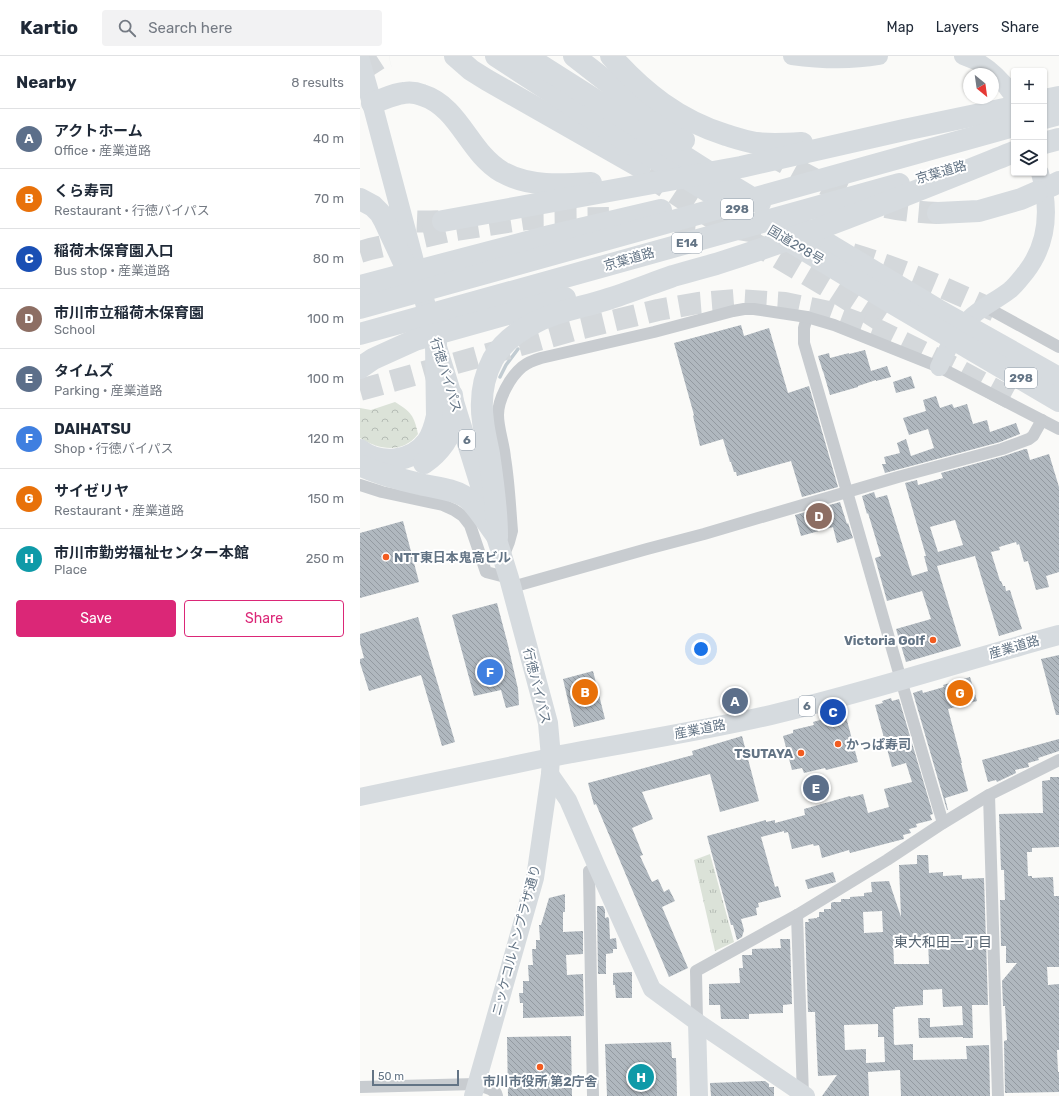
<!DOCTYPE html>
<html lang="en">
<head>
<meta charset="utf-8">
<style>
	:root { --surface:#fff; --page:#f2f2f3; --text:#1f2937; --muted:#747a83; --line:#e0e1e3; --accent:#db2777 }
	body { margin:0; font-family:Rubik,"Noto Sans JP",sans-serif; background:var(--page); color:var(--text) }
	.controls { position:absolute; right:12px; top:12px; display:grid; overflow:hidden; border-radius:4px; box-shadow:0 1px 3px #0004 }
	.controls button { width:36px; height:36px; display:grid; place-items:center; padding:0; border:0; border-bottom:1px solid var(--line); background:var(--surface); color:var(--text); font:20px sans-serif }
	.compass { position:absolute; left:603px; top:12px; width:36px; height:36px; border-radius:50%; background:var(--surface); box-shadow:0 1px 3px #0004; rotate:151deg }
	.scale { position:absolute; left:12px; bottom:10px; width:87px; box-sizing:border-box; padding-left:4px; border:2px solid #637485; border-top:0; font-size:11px; line-height:14px; white-space:nowrap; color:#637485; -webkit-text-stroke:3px #fff; paint-order:stroke }
	.you { position:absolute; left:341px; top:593px; width:14px; height:14px; margin:-10px; border:3px solid #fff; border-radius:50%; background:#1a73e8; box-shadow:0 0 0 6px #1a73e833 }
	.badge { display:grid; place-items:center; width:26px; height:26px; border-radius:50%; background:var(--accent); color:#fff; font-size:13px; font-weight:700 }
	.pin { position:absolute; translate:-50% -50%; border:2px solid #fff; box-shadow:0 1px 4px #0006 }
	.list { margin:0; padding:0; list-style:none }
	h2 { display:flex; justify-content:space-between; align-items:center; height:52px; margin:0; padding:0 16px; font-size:17px }
	h2 small { font-size:13px; font-weight:400; color:var(--muted) }
	.list li { display:grid; grid-template-columns:26px 1fr auto; gap:12px; align-items:center; box-sizing:border-box; height:60px; padding:0 16px; border-top:1px solid var(--line) }
	.list b { display:block; font-size:15px; white-space:nowrap }
	.list p { margin:0; font-size:13px; white-space:nowrap; color:var(--muted) }
	.list em { font-size:13px; font-style:normal; color:var(--muted) }
	.actions { display:flex; gap:8px; padding:12px 16px }
	.actions a { flex:1; padding:9px 0; border:1px solid var(--accent); border-radius:4px; text-align:center; font-size:14px; color:var(--accent) }
	.actions .main { background:var(--accent); color:#fff }
	.icon { flex:none; width:22px; height:22px; fill:none; stroke:currentColor; stroke-width:2; stroke-linecap:round; stroke-linejoin:round }
	.map { position:relative; flex:none; width:699px; height:1040px; overflow:hidden }
	header { display:flex; align-items:center; gap:24px; box-sizing:border-box; height:56px; padding:0 20px; background:var(--surface); border-bottom:1px solid var(--line) }
	header strong { font-size:19px }
	nav { display:flex; gap:22px; margin-inline-start:auto; font-size:14px }
	.search { width:280px; height:36px; background:var(--page); display:flex; align-items:center; gap:10px; box-sizing:border-box; padding:0 14px; border-radius:4px; color:var(--muted); font-size:15px }
	main { display:flex }
	aside { flex:1; background:var(--surface) }
	.map>svg:first-child { display:block }
	.forest { fill:url(#forest-crowns) }
	.park { fill:url(#park-tufts) }
	.lines { fill:none; stroke-linecap:round; stroke-linejoin:round }
	.stream { stroke:#c2ccd2; stroke-width:3.5 }
	.building { fill:url(#building-back-hatch); fill-rule:evenodd }
	.highway-tunnel { stroke:#d4d8db; stroke-width:22; stroke-dasharray:22 11; stroke-linecap:butt }
	.street { stroke:#c8ccd0; stroke-width:12 }
	.secondary { stroke:#d6dbdf; stroke-width:18 }
	.primary { stroke:#d6dbdf; stroke-width:20 }
	.highway { stroke:#d6dbdf; stroke-width:22 }
	.poi-dot { fill:#f25c20; stroke:#fff; stroke-width:1.5 }
	.labels { text-anchor:middle; dominant-baseline:central; stroke-width:4; stroke-linejoin:round; paint-order:stroke }
	.shield { fill:#fff; stroke:#929eaa; stroke-width:1 }
	.shield-label { font-size:12px; font-weight:bold; fill:#637485 }
	.street-label { font-size:13px; fill:#637485; stroke:#fff }
	.poi-label { font-size:13px; font-weight:bold; fill:#637485; stroke:#fff; text-anchor:start }
	.neighbourhood-label { font-size:14px; fill:#556370; stroke:#fff }
</style>
</head>
<body>
<header>
<strong>Kartio</strong>
<div class="search"><svg class="icon" aria-label="search" viewBox="0 0 24 24"><circle cx="10" cy="10" r="6"/><path d="M15 15l6 6"/></svg>Search here</div>
<nav><a>Map</a><a>Layers</a><a>Share</a></nav>
</header>
<main>
<aside>
<h2>Nearby<small>8 results</small></h2>
<ul class="list">
<li><span class="badge" style="background:#5c6f8a">A</span><div><b>アクトホーム</b><p>Office · 産業道路</p></div><em>40 m</em></li>
<li><span class="badge" style="background:#e8710a">B</span><div><b>くら寿司</b><p>Restaurant · 行徳バイパス</p></div><em>70 m</em></li>
<li><span class="badge" style="background:#1a4fb4">C</span><div><b>稲荷木保育園入口</b><p>Bus stop · 産業道路</p></div><em>80 m</em></li>
<li><span class="badge" style="background:#8d6e63">D</span><div><b>市川市立稲荷木保育園</b><p>School</p></div><em>100 m</em></li>
<li><span class="badge" style="background:#5c6f8a">E</span><div><b>タイムズ</b><p>Parking · 産業道路</p></div><em>100 m</em></li>
<li><span class="badge" style="background:#3f7fe0">F</span><div><b>DAIHATSU</b><p>Shop · 行徳バイパス</p></div><em>120 m</em></li>
<li><span class="badge" style="background:#e8710a">G</span><div><b>サイゼリヤ</b><p>Restaurant · 産業道路</p></div><em>150 m</em></li>
<li><span class="badge" style="background:#0f9aa8">H</span><div><b>市川市勤労福祉センター本館</b><p>Place</p></div><em>250 m</em></li>
</ul>
<div class="actions"><a class="main">Save</a><a>Share</a></div>
</aside>
<div class="map">
<svg width="699" height="1040" viewBox="0 0 699 1040">
	<defs>
		<pattern id="forest-crowns" width="20" height="18" patternUnits="userSpaceOnUse"><rect width="20" height="18" fill="#dbe2d8"/><path d="M2 6a3 3 0 1 1 6 0M12 15a3 3 0 1 1 6 0" fill="none" stroke="#b5bcb5"/></pattern>
		<pattern id="park-tufts" width="24" height="20" patternUnits="userSpaceOnUse"><rect width="24" height="20" fill="#dbe2d8"/><path d="M3 7l-1-3M5 7V3M7 7l1-3M15 17l-1-3M17 17v-4M19 17l1-3" fill="none" stroke="#b5bcb5"/></pattern>
		<pattern id="building-back-hatch" width="6" height="6" patternUnits="userSpaceOnUse"><rect width="6" height="6" fill="#b0b8bf"/><path d="M-1 5l2 2M0 0l6 6M5-1l2 2" fill="none" stroke="#939aa1"/></pattern>
	</defs>
	<rect width="100%" height="100%" fill="#fafaf8"/>
	<path class="forest" d="M35 346C51 356 54 359 58 378 43 398 19 394 0 382V352L11 354Z"/>
	<polygon class="park" points="350,798 374,886 355,895 334,804"/>
	<g class="lines">
		<polyline class="stream" points="140,321 146,309 158,293"/>
	</g>
	<g class="building">
		<polygon points="381,269 384,280 409,272 428,337 449,330 478,431 442,441 431,405 377,420 376,416 374,416 371,406 370,406 363,383 340,390 333,360 334,359 314,287"/>
		<polygon points="505,294 511,315 527,310 531,321 516,325 516,324 498,330 498,331 470,339 463,315 463,316 458,300 469,297 470,302 489,297 489,298"/>
		<polygon points="551,320 555,332 536,337 533,326"/>
		<polygon points="576,340 580,352 592,348 594,352 607,348 613,368 627,364 630,376 656,367 660,378 640,386 525,417 522,408 526,408 524,401 540,397 537,387 546,383 551,400 574,392 568,373 549,379 543,362 566,355 563,344"/>
		<path d="M665 393H667L670 404 689 398 699 431V516L686 520 689 531 676 534 668 505 664 506 659 488 657 489 656 486 639 491 640 494 631 496 640 525H641L643 530H645L646 535 650 534 662 573 639 580 615 500 577 510 601 590 546 606 536 573 571 563 562 535 527 545 515 502 521 500 508 457 507 458 502 440 514 436 516 442 527 439 552 520 568 515 564 500H566L545 427 557 424 558 429 583 422 581 417 644 400ZM595 464 603 489 578 496 570 471Z"/>
		<polygon points="480,446 487,468 488,467 493,482 477,487 473,471 441,480 435,459"/>
		<polygon points="43,465 59,526 0,542 0,477"/>
		<polygon points="137,547 148,589 158,633 159,649 146,652 141,634 114,640 92,559"/>
		<polygon points="58,561 95,686 82,690 61,619 9,635 0,607 0,603 4,602 0,587 0,578"/>
		<polygon points="699,599 699,659 696,659 681,603"/>
		<polygon points="233,615 245,663 214,671 203,623"/>
		<polygon points="610,621 617,645 588,653 602,707 601,707 608,735 585,742 588,754 587,754 553,637 562,634 563,637 584,631 583,629"/>
		<polygon points="531,642 532,645 539,643 573,758 570,759 572,764 556,768 557,771 549,773 551,777 543,779 544,783 490,797 489,794 462,802 459,789 454,790 453,788 432,793 428,776 424,777 424,775 401,781 415,831 418,830 421,841 398,847 399,851 396,852 397,859 381,863 384,874 382,881 377,884 373,869 371,869 347,780 406,764 406,766 415,764 415,767 445,759 444,753 490,740 491,741 503,738 508,757 529,751 524,733 552,726 546,707 532,711 515,649 523,647 522,645"/>
		<polygon points="485,657 498,706 466,714 465,712 444,717 442,712 432,714 423,680 433,677 433,674 454,669 453,666"/>
		<polygon points="382,680 399,745 360,756 350,718 282,736 293,763 272,772 283,799 280,800 292,826 298,823 304,836 309,833 315,845 302,851 328,912 309,921 236,748 234,749 228,727 333,699 332,695"/>
		<polygon points="699,683 699,695 678,702 679,704 668,707 669,711 655,714 656,717 637,726 636,724 628,726 622,704"/>
		<polygon points="690,721 699,721 699,791 672,792 672,796 667,796 668,820 672,820 672,822 693,821 694,840 699,840 699,911 687,911 688,929 699,928 699,994 697,994 698,1016 699,1016 699,1036 645,1037 644,985 647,984 645,950 643,950 642,925 657,907 646,907 646,890 641,890 640,844 645,844 644,814 641,814 639,758 683,757 682,725 690,724"/>
		<path d="M557 799H568L569 817 583 816V820L602 819V823L624 822 628 949H612L613 982H603V981L559 982 558 962H570V971L603 969 602 950 583 951 582 933 563 934V949L535 951V953H533L534 988 535 989 553 988V1004L607 1003 606 990 629 989 630 1040H541L540 1014 508 1016 509 1040H462L477 1019 458 1020 455 956H448L445 866H449L448 863 457 862V861H459V856H464V853H471V847L473 846H481V843H490V841L504 840V837L512 836 511 826 529 825 541 861 539 809 557 808ZM522 855 523 876 504 877 503 856ZM533 885H568L569 908H534ZM518 968V981H524L525 1006 506 1007V993L485 994 484 969Z"/>
		<polygon points="473,816 476,826 448,833 445,824"/>
		<polygon points="205,838 205,856 203,856 203,876 223,875 223,898 206,899 207,919 223,918 224,960 163,962 163,947 160,947 159,937 163,937 163,925 169,925 168,909 173,909 172,893 176,893 176,884 180,884 179,869 181,869 189,842"/>
		<polygon points="237,850 243,850 245,854 245,862 248,861 249,863 250,883 256,882 257,893 253,893 253,897 246,898 246,918 238,918"/>
		<polygon points="420,883 430,883 432,948 423,949 423,957 389,958 389,963 361,963 360,949 349,949 349,928 380,927 379,912 383,912 382,899 392,899 392,893 421,892"/>
		<polygon points="272,916 272,942 256,942 255,929 253,929 253,917"/>
		<polygon points="211,980 212,1040 148,1040 147,981"/>
		<polygon points="311,986 312,1002 316,1002 317,1040 247,1040 245,988"/>
		<polygon points="405,1025 409,1028 409,1031 414,1031 414,1040 351,1040 350,1027"/>
	</g>
	<g class="lines">
		<g class="highway-tunnel">
			<polyline points="0,15 20,2 29,0"/>
			<path d="M406 97C440 115 474 136 511 147 533 154 556 156 578 157"/>
			<polyline points="287,119 357,165"/>
			<path d="M25 158C43 167 63 166 83 165"/>
			<polyline points="314,165 367,171 436,183"/>
			<polyline points="390,185 473,234 524,267"/>
			<polyline points="0,196 10,193 89,175 167,163 249,162"/>
			<path d="M492 198C545 214 594 236 644 259"/>
			<polyline points="0,334 214,274 298,254 338,247 376,244 425,247 469,256 520,275 593,311 650,342"/>
		</g>
		<g class="street">
			<polyline points="624,250 699,291"/>
			<path d="M447 261 444 272V287C491 447 535 607 583 767"/>
			<polyline points="0,429 22,436 83,449 94,454 103,460 110,469 126,516 149,522"/>
			<path d="M143 501 149 486 152 475C150 451 149 426 145 402 144 388 138 373 138 359 138 343 150 321 162 311 167 307 174 304 181 302L294 276 373 255 384 253H394L447 261 474 269 579 311 699 373"/>
			<polyline points="152,531 287,493 344,478 538,421 642,393 669,383 673,380 682,364"/>
			<polyline points="629,739 638,1040"/>
			<polyline points="437,859 443,1040"/>
			<polyline points="337,966 336,915 437,859 527,804 583,767 629,739 699,704"/>
			<polyline points="0,1031 116,1028 130,1033 136,1037 137,1040"/>
			<polyline points="233,1040 229,815 237,811"/>
		</g>
		<g class="secondary">
			<path d="M432 0C461 4 490 5 519 0"/>
			<path d="M603 0C608 2 613 4 618 6 632 14 645 28 654 41"/>
			<path d="M579 311C587 294 595 277 608 264 621 251 636 245 650 234 656 229 661 222 666 216 689 186 690 152 680 117"/>
			<polyline points="190,718 208,744 237,811 292,933 337,966 446,1040"/>
			<polyline points="0,741 191,701 190,718 175,822 113,1040"/>
			<polyline points="337,966 339,1040"/>
		</g>
		<path class="primary" d="M0 5 12 47 76 288 149 522 188 667 191 701C264 687 338 676 411 659 508 636 603 605 699 579"/>
		<g class="highway">
			<polyline points="95,0 111,14 127,24 280,111"/>
			<polyline points="136,0 262,82 378,154"/>
			<polyline points="166,0 344,113 400,147"/>
			<polyline points="214,0 286,56 324,84"/>
			<path d="M251 0C283 36 318 64 366 79 376 82 385 85 396 87 411 89 426 88 442 87"/>
			<polyline points="684,44 699,41"/>
			<path d="M12 47C22 44 33 38 44 37 50 36 57 37 62 39 100 51 108 96 142 116 169 131 201 129 231 127"/>
			<polyline points="684,62 699,58"/>
			<polyline points="684,87 699,83"/>
			<polyline points="691,130 699,126"/>
			<polyline points="0,143 13,150 20,157 25,166 45,209 56,230"/>
			<polyline points="578,157 619,155 661,143 677,136"/>
			<polyline points="83,165 381,111 544,74 654,51"/>
			<polyline points="438,170 578,254 699,322"/>
			<polyline points="418,178 534,248 699,345"/>
			<polyline points="0,230 190,180 301,154"/>
			<polyline points="0,252 654,70"/>
			<polyline points="0,278 539,128"/>
			<polyline points="0,312 13,303 55,284 205,242"/>
			<path d="M0 394C20 409 51 407 67 386 73 378 75 369 77 360L76 288"/>
			<path d="M64 407C79 397 93 379 94 361 94 353 93 346 92 339"/>
			<path d="M2 410C21 419 43 424 64 429 78 432 93 433 106 441 117 449 128 469 137 480"/>
			<path d="M137 480C137 453 133 425 129 398 127 387 124 376 123 365 120 344 123 322 133 303 143 285 159 274 178 265 199 255 223 251 245 244 268 237 290 228 313 220 327 216 341 212 356 208 457 176 556 135 654 96"/>
		</g>
	</g>
	<g class="poi-dot">
		<circle cx="26" cy="501" r="4"/>
		<circle cx="573" cy="584" r="4"/>
		<circle cx="478" cy="688" r="4"/>
		<circle cx="441" cy="697" r="4"/>
		<circle cx="180" cy="1011" r="4"/>
	</g>
	<g class="labels">
		<g class="shield">
			<rect x="361" y="143" width="32" height="20" rx="3"/>
			<rect x="312" y="177" width="30" height="20" rx="3"/>
			<rect x="645" y="312" width="32" height="20" rx="3"/>
			<rect x="99" y="374" width="16" height="20" rx="3"/>
			<rect x="439" y="640" width="16" height="20" rx="3"/>
		</g>
		<g class="shield-label">
			<text x="377" y="153">298</text>
			<text x="327" y="187">E14</text>
			<text x="661" y="322">298</text>
			<text x="107" y="384">6</text>
			<text x="447" y="650">6</text>
		</g>
		<g class="street-label">
			<text transform="translate(581 116) rotate(-16)">京葉道路</text>
			<text transform="translate(436 189) rotate(31)">国道298号</text>
			<text transform="translate(269 203) rotate(-16)">京葉道路</text>
			<text transform="translate(86 319) rotate(73)">行徳バイパス</text>
			<text transform="translate(654 591) rotate(-16)">産業道路</text>
			<text transform="translate(177 630) rotate(76)">行徳バイパス</text>
			<text transform="translate(340 673) rotate(-11)">産業道路</text>
			<text transform="translate(156 884) rotate(-75)">ニッケコルトンプラザ通り</text>
		</g>
		<g class="poi-label">
			<text x="34" y="501">NTT東日本鬼高ビル</text>
			<text x="565" y="584" text-anchor="end">Victoria Golf</text>
			<text x="486" y="688">かっぱ寿司</text>
			<text x="433" y="697" text-anchor="end">TSUTAYA</text>
			<text x="180" y="1025" text-anchor="middle">市川市役所 第2庁舎</text>
		</g>
		<g class="neighbourhood-label">
			<text x="583" y="886">東大和田一丁目</text>
		</g>
	</g>
</svg>
<div class="controls">
<button>+</button>
<button>−</button>
<button><svg class="icon" aria-label="layers" viewBox="0 0 24 24"><path d="M12 4l9 5-9 5-9-5zM3 14l9 5 9-5"/></svg></button>
</div>
<svg class="compass" viewBox="-18 -18 36 36"><path d="M0-13l5 13h-10z" fill="#e53935"/><path d="M0 13l5-13h-10z" fill="#747a83"/></svg>
<div class="scale">50 m</div>
<div class="you"></div>
<div class="pin badge" style="left:375px;top:645px;background:#5c6f8a">A</div>
<div class="pin badge" style="left:225px;top:636px;background:#e8710a">B</div>
<div class="pin badge" style="left:473px;top:656px;background:#1a4fb4">C</div>
<div class="pin badge" style="left:459px;top:460px;background:#8d6e63">D</div>
<div class="pin badge" style="left:456px;top:732px;background:#5c6f8a">E</div>
<div class="pin badge" style="left:130px;top:616px;background:#3f7fe0">F</div>
<div class="pin badge" style="left:600px;top:637px;background:#e8710a">G</div>
<div class="pin badge" style="left:281px;top:1021px;background:#0f9aa8">H</div>
</div>
</main>
</body>
</html>
